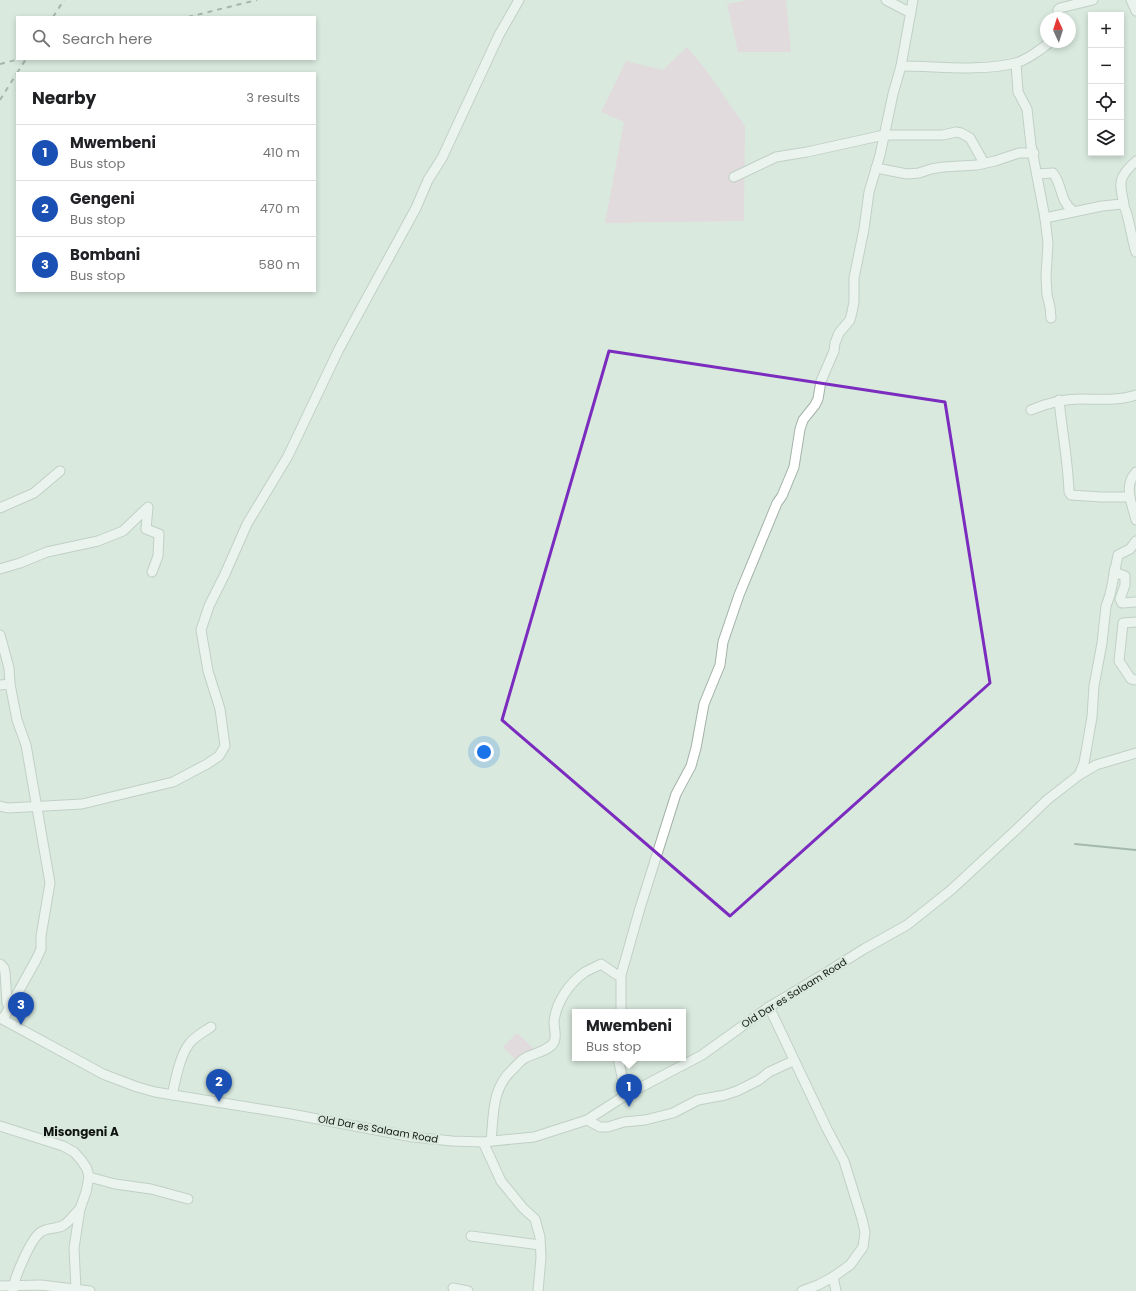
<!DOCTYPE html>
<html lang="en">
<head>
<meta charset="utf-8">
<style>
	:root { --surface:#fff; --page:#f2f2f2; --text:#202124; --muted:#757577; --line:#e0e0e0; --accent:#2563eb }
	body { margin:0; font-family:Poppins,sans-serif; background:var(--page); color:var(--text) }
	.controls { position:absolute; right:12px; top:12px; display:grid; overflow:hidden; border-radius:0px; box-shadow:0 2px 6px #0003 }
	.controls button { width:36px; height:36px; display:grid; place-items:center; padding:0; border:0; border-bottom:1px solid var(--line); background:var(--surface); color:var(--text); font:20px sans-serif }
	.compass { position:absolute; left:1040px; top:12px; width:36px; height:36px; border-radius:50%; background:var(--surface); box-shadow:0 2px 6px #0003; rotate:356deg }
	.you { position:absolute; left:484px; top:752px; width:14px; height:14px; margin:-10px; border:3px solid #fff; border-radius:50%; background:#1a73e8; box-shadow:0 0 0 6px #1a73e833 }
	.badge { display:grid; place-items:center; width:26px; height:26px; border-radius:50%; background:var(--accent); color:#fff; font-size:13px; font-weight:700 }
	.pin { position:absolute; translate:-50% -33px; filter:drop-shadow(0 1px 2px #0008) }
	.pin::after { content:''; position:absolute; top:21px; width:14px; height:12px; background:inherit; clip-path:polygon(0 0,100% 0,50% 100%) }
	.popup { position:absolute; left:572px; top:1009px; width:114px; height:52px; box-sizing:border-box; display:grid; place-content:center; border-radius:0px; background:var(--surface); filter:drop-shadow(0 1px 3px #0005); font-size:13px; white-space:nowrap; color:var(--muted) }
	.popup b { font-size:15px; color:var(--text) }
	.popup::after { content:''; position:absolute; left:50%; top:100%; margin-left:-8px; border:8px solid transparent; border-top-color:var(--surface) }
	.list { margin:0; padding:0; list-style:none }
	h2 { display:flex; justify-content:space-between; align-items:center; height:52px; margin:0; padding:0 16px; font-size:17px }
	h2 small { font-size:13px; font-weight:400; color:var(--muted) }
	.list li { display:grid; grid-template-columns:26px 1fr auto; gap:12px; align-items:center; box-sizing:border-box; height:56px; padding:0 16px; border-top:1px solid var(--line) }
	.list b { display:block; font-size:15px; white-space:nowrap }
	.list p { margin:0; font-size:13px; white-space:nowrap; color:var(--muted) }
	.list em { font-size:13px; font-style:normal; color:var(--muted) }
	.icon { flex:none; width:22px; height:22px; fill:none; stroke:currentColor; stroke-width:2; stroke-linecap:round; stroke-linejoin:round }
	.map { position:relative; flex:none; width:1136px; height:1291px; overflow:hidden }
	.search { position:absolute; background:var(--surface); box-shadow:0 2px 6px #0003; left:16px; top:16px; width:300px; height:44px; display:flex; align-items:center; gap:10px; box-sizing:border-box; padding:0 14px; border-radius:0px; color:var(--muted); font-size:15px }
	.panel { position:absolute; background:var(--surface); box-shadow:0 2px 6px #0003; left:16px; top:72px; width:300px; height:220px; border-radius:0px }
	.map>svg:first-child { display:block }
	.green { fill:#eecade }
	.lines { fill:none; stroke-linecap:round; stroke-linejoin:round }
	.stream { stroke:#657f6e; stroke-width:2 }
	.minor-casing { stroke:#a3b2a9; stroke-width:11 }
	.minor { stroke:#fff; stroke-width:9 }
	.rail { stroke:#6d7770; stroke-width:2; stroke-dasharray:5 5; stroke-linecap:butt }
	.marked { fill:none; stroke:#7b2cbf; stroke-width:3; stroke-linejoin:round }
	.labels { text-anchor:middle; dominant-baseline:central; stroke-width:4; stroke-linejoin:round; paint-order:stroke }
	.street-label { font-size:10px; fill:#101512; stroke:#d9e9de }
	.quarter-label { font-size:12px; font-weight:bold; fill:#101512; stroke:#d9e9de }
</style>
</head>
<body>
<div class="map">
<svg width="1136" height="1291" viewBox="0 0 1136 1291">
	<rect width="100%" height="100%" fill="#d9e9de"/>
	<g class="green">
		<polygon points="748,0 786,0 791,52 738,52 727,4"/>
		<polygon points="687,47 706,70 745,126 744,221 605,223 624,122 601,112 626,61 663,70"/>
		<polygon points="517,1033 535,1050 516,1060 503,1047"/>
	</g>
	<g class="lines">
		<polyline class="stream" points="1075,844 1136,850"/>
		<g class="minor-casing">
			<g id="minor">
				<polyline points="886,0 911,13"/>
				<polyline points="1131,0 1136,11"/>
				<polyline points="1058,18 1058,10 1060,8 1093,0"/>
				<polyline points="1016,63 1018,92 1027,109 1031,145 1045,218 1048,243 1046,276 1047,295 1050,307 1051,318"/>
				<path d="M901 66C939 66 978 72 1016 63 1026 60 1042 49 1050 42"/>
				<polyline points="876,168 907,174 919,173 931,169 943,167 977,165 995,161 1019,153 1034,153"/>
				<path d="M1037 174 1053 173C1063 186 1059 200 1073 211"/>
				<polyline points="734,177 776,157 807,152 884,135 943,135 956,132 961,133 970,138 984,163"/>
				<path d="M1124 204C1119 182 1118 177 1136 161"/>
				<path d="M1045 218 1102 206 1122 204C1128 208 1132 242 1136 252"/>
				<path d="M1059 400C1062 431 1068 461 1069 492L1071 495 1101 497H1130"/>
				<path d="M1031 410C1047 403 1062 399 1080 399 1098 399 1119 401 1136 395"/>
				<path d="M1136 472C1123 486 1132 504 1136 520"/>
				<polyline points="0,508 34,493 60,471"/>
				<polyline points="1115,568 1114,572 1125,576 1125,585 1120,599 1122,603 1136,602"/>
				<polyline points="0,569 20,563 47,552 98,541 123,531 148,507 146,529 159,534 158,556 152,572"/>
				<polyline points="1136,622 1123,623 1119,661 1131,679 1136,680"/>
				<polyline points="0,635 9,668 10,684 17,720 26,745 50,883 41,936 41,949 36,960 3,1019"/>
				<polyline points="0,685 10,684"/>
				<polyline points="1079,775 1084,763 1092,717 1094,686 1102,643 1106,606 1110,595 1118,555 1130,549 1136,541"/>
				<polyline points="0,806 8,808 82,804 173,782 207,764 219,756 225,746 220,709 208,671 201,630 209,606 225,574 247,524 288,456 339,349 416,208 428,180 442,158 499,35 519,0"/>
				<polyline points="0,964 4,968 5,972 7,1003 10,1008"/>
				<polyline points="769,1007 827,1129 844,1161 862,1219 865,1232 863,1247 850,1265 833,1277 818,1285 802,1291"/>
				<polyline points="621,1012 621,975 640,908 676,794 691,766 696,748 704,704 720,665 723,642 739,595 777,503 782,496 794,467 800,429 803,420 815,405 818,399 821,381 834,351 835,343 839,333 850,320 852,312 854,302 854,278 864,229 869,192 880,155 893,94 901,66 913,0"/>
				<polyline points="0,1018 103,1074 137,1087 155,1092 291,1114 413,1137 452,1141 483,1142 534,1137 587,1120 626,1095 702,1055 769,1007 824,974 864,949 907,925 951,890 1019,827 1047,800 1079,775 1096,765 1136,753"/>
				<polyline points="618,1058 626,1095"/>
				<path d="M172 1095C176 1079 179 1058 189 1044 194 1037 203 1032 211 1027"/>
				<polyline points="587,1120 600,1127 608,1127 624,1122 645,1120 673,1113 698,1100 725,1095 737,1091 759,1080 769,1072 793,1061"/>
				<polyline points="0,1126 63,1146 74,1152 82,1161 87,1169 89,1177 86,1192 80,1209 74,1248 76,1289"/>
				<path d="M491 1141C494 1114 491 1088 514 1068 517 1065 521 1060 525 1058 534 1053 549 1051 554 1042 557 1036 554 1029 554 1023 555 1004 569 983 585 972 590 969 596 967 601 964L617 975H621"/>
				<polyline points="483,1142 501,1181 523,1208 535,1219 540,1237 541,1258 538,1291"/>
				<polyline points="89,1177 115,1184 151,1189 188,1199"/>
				<polyline points="471,1236 540,1245"/>
				<polyline points="833,1277 836,1291"/>
				<polyline points="0,1286 41,1285 90,1291"/>
				<polyline points="453,1288 468,1291"/>
				<path d="M13 1291C13 1280 31 1238 41 1232 46 1228 55 1229 62 1226 69 1223 74 1214 80 1209"/>
			</g>
		</g>
		<use href="#minor" class="minor"/>
		<g class="rail">
			<polyline points="53,17 64,0"/>
			<polyline points="188,17 257,0"/>
			<polyline points="0,64 20,59"/>
			<polyline points="17,73 26,59"/>
			<polyline points="0,100 17,73"/>
		</g>
	</g>
	<path d="M0 0H1136V1291H0ZM609 351 945 402 990 683 730 916 502 720Z" fill="#d9e9de" fill-opacity=".55" fill-rule="evenodd"/>
	<path class="marked" d="M609 351 945 402 990 683 730 916 502 720Z"/>
	<g class="labels">
		<g class="street-label">
			<text transform="translate(794 993) rotate(-32)">Old Dar es Salaam Road</text>
			<text transform="translate(378 1129) rotate(10)">Old Dar es Salaam Road</text>
		</g>
		<g class="quarter-label">
			<text x="81" y="1131">Misongeni A</text>
		</g>
	</g>
</svg>
<div class="controls">
<button>+</button>
<button>−</button>
<button><svg class="icon" aria-label="locate" viewBox="0 0 24 24"><circle cx="12" cy="12" r="6"/><path d="M12 2v4M12 18v4M2 12h4M18 12h4"/></svg></button>
<button><svg class="icon" aria-label="layers" viewBox="0 0 24 24"><path d="M12 4l9 5-9 5-9-5zM3 14l9 5 9-5"/></svg></button>
</div>
<svg class="compass" viewBox="-18 -18 36 36"><path d="M0-13l5 13h-10z" fill="#e53935"/><path d="M0 13l5-13h-10z" fill="#757577"/></svg>
<div class="you"></div>
<div class="pin badge" style="left:629px;top:1107px;background:#1a4fb4">1</div>
<div class="popup"><b>Mwembeni</b>Bus stop</div>
<div class="pin badge" style="left:219px;top:1102px;background:#1a4fb4">2</div>
<div class="pin badge" style="left:21px;top:1025px;background:#1a4fb4">3</div>
<div class="search"><svg class="icon" aria-label="search" viewBox="0 0 24 24"><circle cx="10" cy="10" r="6"/><path d="M15 15l6 6"/></svg>Search here</div>
<section class="panel">
<h2>Nearby<small>3 results</small></h2>
<ul class="list">
<li><span class="badge" style="background:#1a4fb4">1</span><div><b>Mwembeni</b><p>Bus stop</p></div><em>410 m</em></li>
<li><span class="badge" style="background:#1a4fb4">2</span><div><b>Gengeni</b><p>Bus stop</p></div><em>470 m</em></li>
<li><span class="badge" style="background:#1a4fb4">3</span><div><b>Bombani</b><p>Bus stop</p></div><em>580 m</em></li>
</ul>
</section>
</div>
</body>
</html>
